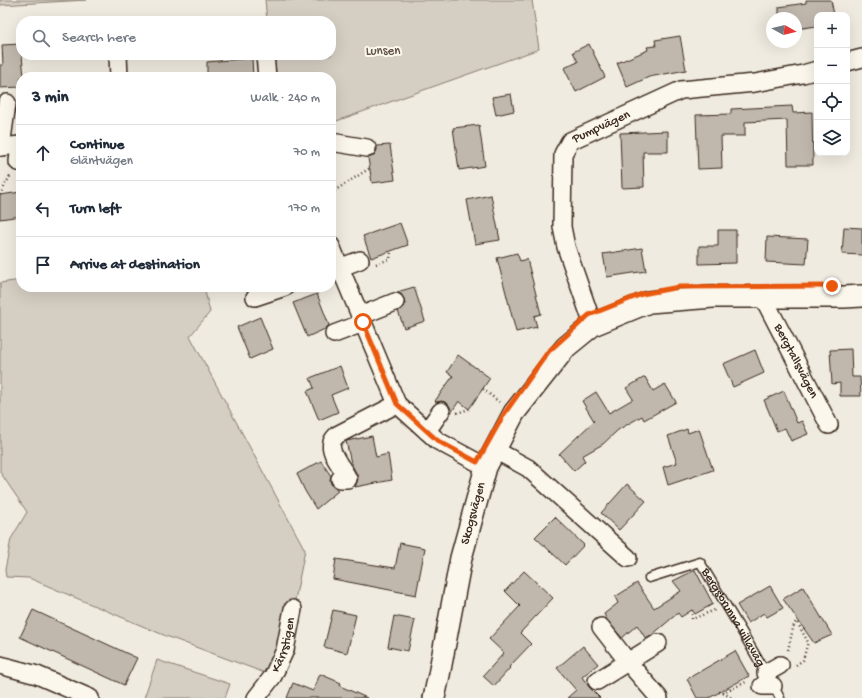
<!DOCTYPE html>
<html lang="en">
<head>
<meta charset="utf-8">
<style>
	:root { --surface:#fff; --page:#f6f6f7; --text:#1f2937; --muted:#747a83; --line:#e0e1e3 }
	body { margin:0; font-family:"Gochi Hand",sans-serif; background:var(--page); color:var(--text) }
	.controls { position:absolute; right:12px; top:12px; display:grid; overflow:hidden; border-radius:8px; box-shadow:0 4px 16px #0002 }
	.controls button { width:36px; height:36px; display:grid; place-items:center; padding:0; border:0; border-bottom:1px solid var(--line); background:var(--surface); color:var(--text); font:20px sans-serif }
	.compass { position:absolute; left:766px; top:12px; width:36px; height:36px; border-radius:50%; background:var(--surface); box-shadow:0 4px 16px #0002; rotate:98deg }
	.stop { position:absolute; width:12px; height:12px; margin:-9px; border:3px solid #ea580c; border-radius:50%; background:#fff }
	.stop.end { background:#ea580c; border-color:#fff; box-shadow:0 1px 4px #0008 }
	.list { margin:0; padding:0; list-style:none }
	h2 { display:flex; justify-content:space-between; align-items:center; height:52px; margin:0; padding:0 16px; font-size:17px }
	h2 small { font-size:13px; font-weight:400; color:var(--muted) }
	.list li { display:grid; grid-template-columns:26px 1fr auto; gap:12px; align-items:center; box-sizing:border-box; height:56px; padding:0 16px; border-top:1px solid var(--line) }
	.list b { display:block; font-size:15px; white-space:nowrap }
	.list p { margin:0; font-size:13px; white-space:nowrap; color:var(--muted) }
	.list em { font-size:13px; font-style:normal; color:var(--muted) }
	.icon { flex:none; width:22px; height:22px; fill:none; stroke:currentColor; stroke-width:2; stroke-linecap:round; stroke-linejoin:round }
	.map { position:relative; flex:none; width:862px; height:698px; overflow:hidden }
	.search { position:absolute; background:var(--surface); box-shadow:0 4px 16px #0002; left:16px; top:16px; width:320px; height:44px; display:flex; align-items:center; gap:10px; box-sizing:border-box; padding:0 14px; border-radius:16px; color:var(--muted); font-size:15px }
	.panel { position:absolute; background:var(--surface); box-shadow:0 4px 16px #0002; left:16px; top:72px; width:320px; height:220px; border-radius:16px }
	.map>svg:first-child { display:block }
	.green { fill:#d5cec3; stroke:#887c70 }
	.building { fill:#c0b8ad; stroke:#3b2a1e }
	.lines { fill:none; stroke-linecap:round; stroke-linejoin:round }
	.service-casing { stroke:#3b2a1e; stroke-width:11 }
	.minor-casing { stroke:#3b2a1e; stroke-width:20 }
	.tertiary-casing { stroke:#3b2a1e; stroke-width:24 }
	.path { stroke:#3b2a1e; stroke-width:2.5; stroke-dasharray:1 3; stroke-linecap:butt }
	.service { stroke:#fbf7ec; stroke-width:8 }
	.minor { stroke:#fbf7ec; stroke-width:17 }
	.tertiary { stroke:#fbf7ec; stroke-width:21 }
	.route { stroke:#ea580c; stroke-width:5 }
	.labels { text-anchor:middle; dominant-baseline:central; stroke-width:4; stroke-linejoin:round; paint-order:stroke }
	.park-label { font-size:13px; fill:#625347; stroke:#fbf7ec }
	.street-label { font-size:13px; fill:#3b2a1e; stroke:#fbf7ec }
</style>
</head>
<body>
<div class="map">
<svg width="862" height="698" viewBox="0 0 862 698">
	<rect width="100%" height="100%" fill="#f0ebe0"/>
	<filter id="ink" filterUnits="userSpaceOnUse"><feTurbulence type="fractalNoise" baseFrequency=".025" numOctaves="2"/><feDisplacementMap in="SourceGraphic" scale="8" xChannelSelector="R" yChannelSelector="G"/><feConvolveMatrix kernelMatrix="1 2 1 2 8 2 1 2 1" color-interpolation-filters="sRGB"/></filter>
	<g filter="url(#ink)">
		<g class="green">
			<polygon points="0,0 86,0 0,5"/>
			<polygon points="265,0 532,0 539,49 331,123 331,77 274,77 272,55 331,55 331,21 267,21"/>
			<polygon points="21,280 21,287 204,287 210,312 190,336 305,550 285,650 273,676 166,636 29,578 6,577 5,570 11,539 27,512 0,472 0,283"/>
			<polygon points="157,660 230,684 225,698 144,698"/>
		</g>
		<g class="building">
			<polygon points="806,0 831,0 834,15 817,15 817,26 796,29 796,18 787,18 787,15 779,15 779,7 806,3"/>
			<polygon points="680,36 686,70 649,77 627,87 617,63 648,50 647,47 656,46 655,40"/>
			<polygon points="21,44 21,55 22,55 24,77 21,77 21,87 0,88 0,65 3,65 2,45"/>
			<polygon points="589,44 605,77 576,92 564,68 578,62 573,52"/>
			<polygon points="252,58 253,77 207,77 207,62"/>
			<polygon points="511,94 514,111 496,115 492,97"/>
			<polygon points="792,106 793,113 812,112 813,165 788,165 787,120 745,122 745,136 721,136 722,168 698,169 696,115 731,114 731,109"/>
			<polygon points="479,125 485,166 459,170 453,128"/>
			<polygon points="668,131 668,152 643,152 644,187 622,188 620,133"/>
			<polygon points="390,145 395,180 372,183 368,158 371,157 375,154 377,150 377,146"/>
			<polygon points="21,192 21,216 0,219 0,195"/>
			<polygon points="491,195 500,240 475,244 467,200"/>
			<polygon points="400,223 408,245 371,258 363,236"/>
			<polygon points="844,227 862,228 862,255 842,254"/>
			<polygon points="718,230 736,230 736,263 699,264 699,246 718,246"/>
			<polygon points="767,237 808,239 806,264 766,262"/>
			<polygon points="642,248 646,271 607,277 603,254"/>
			<polygon points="517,253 520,261 527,259 541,314 534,316 537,327 516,332 497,258"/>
			<polygon points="414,287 425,321 404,328 398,311 403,308 405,304 404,299 401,294 397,292"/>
			<polygon points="317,294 329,325 325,329 307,337 293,303"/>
			<polygon points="260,317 273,349 250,359 237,327"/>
			<polygon points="851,349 852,377 860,377 861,396 840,396 840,383 832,384 830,350"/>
			<polygon points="755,350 764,373 733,387 723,364"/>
			<polygon points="458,355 490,378 469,409 459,401 451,413 450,407 447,403 442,401 436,402 435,401 453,376 447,372"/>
			<polygon points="340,366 348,388 331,395 338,412 319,420 307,391 314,388 310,378"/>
			<polygon points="645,377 653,391 665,384 676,402 644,420 642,416 618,430 603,444 582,456 585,461 574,471 559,454 594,421 582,401 596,392 609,413 633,399 626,388"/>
			<polygon points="784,391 797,423 802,421 808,434 791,441 785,428 777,431 764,400"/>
			<polygon points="687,429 688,433 699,429 713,470 668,485 663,467 677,463 668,436"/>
			<polygon points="372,436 376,457 388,454 392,480 355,487 358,479 357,475 351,463 346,441"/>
			<polygon points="321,461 331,476 330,479 331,484 336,488 338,491 316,509 305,491 297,474"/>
			<polygon points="627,484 646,501 619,530 601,513"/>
			<polygon points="555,517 584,545 565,565 535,537"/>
			<polygon points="400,543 425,548 416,595 333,579 336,559 395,568"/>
			<polygon points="695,570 713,604 695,614 692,610 681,617 678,613 652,635 646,639 637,625 622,638 607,620 604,614 618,603 615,597 637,583 654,608 681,591 673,581"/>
			<polygon points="524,571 553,598 520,633 531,644 509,667 510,668 494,686 483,676 504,653 489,639 520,606 505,591"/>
			<polygon points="770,586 783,608 767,617 764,613 748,623 737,605"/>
			<polygon points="803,587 832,635 814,643 783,599"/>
			<polygon points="33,610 137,658 124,685 20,637"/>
			<polygon points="333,610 356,615 347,653 324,647"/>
			<polygon points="394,616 415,620 408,651 388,647"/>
			<polygon points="583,646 598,664 582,677 589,687 600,698 567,698 576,690 557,668"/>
			<polygon points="735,651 749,676 709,698 697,698 687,679"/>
			<polygon points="320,674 341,683 340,686 367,698 287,698 293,683 313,691"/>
		</g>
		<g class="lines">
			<g class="service-casing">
				<g id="service">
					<path id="s1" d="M649 578 700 562 741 630 767 675"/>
					<polyline points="773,685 780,698"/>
				</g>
			</g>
			<g class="minor-casing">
				<g id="minor">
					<polyline points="118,55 119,77"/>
					<polyline points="265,55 267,77"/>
					<polyline points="847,62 862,58"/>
					<polyline points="331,142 367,148"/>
					<polyline points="0,147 21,145"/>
					<polyline points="1,147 7,103"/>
					<polyline points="18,162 20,145"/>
					<polyline points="331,246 397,404 438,441 486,467"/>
					<polyline points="331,271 360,260"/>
					<polyline points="255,297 285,287"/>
					<path id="s2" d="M763 297 829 425"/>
					<polyline points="360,316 395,302"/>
					<path id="s3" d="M593 325 566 247 562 227 563 154 570 141 681 90 755 83 803 74 817 70"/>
					<polyline points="334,334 363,323"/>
					<polyline points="427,431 441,411"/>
					<polyline points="495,450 528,468 628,558"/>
					<path d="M340 479H348C344 469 328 453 332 442 333 439 335 437 337 435L397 404"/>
					<polyline points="601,627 628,662 659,698"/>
					<polyline points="0,665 37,675 90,698"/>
					<polyline points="766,673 780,665"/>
					<polyline points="597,681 658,643"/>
					<polyline points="762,686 773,686"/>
					<path id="s4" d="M256 698 273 676 285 650 293 609"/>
				</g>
			</g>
			<g class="tertiary-casing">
				<g id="tertiary">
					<path id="s5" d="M434 698 439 675 461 558 486 467 514 413 566 347 593 325 649 302 713 297H844L862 296"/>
				</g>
			</g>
			<g class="path">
				<polyline points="331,193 370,168"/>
				<polyline points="0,195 10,176"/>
				<polyline points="376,264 390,259 391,251"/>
				<polyline points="483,389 499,402"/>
				<polyline points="457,413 469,409"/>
				<polyline points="692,610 692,619 715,610"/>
				<polyline points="788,650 794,624 798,620"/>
				<polyline points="796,665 803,660 808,642 797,622"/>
				<polyline points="719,692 723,693 746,682"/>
				<polyline points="723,693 732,698"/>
			</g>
			<use href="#service" class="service"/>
			<use href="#minor" class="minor"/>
			<use href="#tertiary" class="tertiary"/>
		</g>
	</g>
	<g class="lines" filter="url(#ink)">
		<polyline class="route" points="363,322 397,404 438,441 477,462 504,414 548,352 589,315 642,294 679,287 832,286"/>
	</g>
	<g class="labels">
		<g class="park-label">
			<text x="383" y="51">Lunsen</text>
		</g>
		<g class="street-label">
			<text stroke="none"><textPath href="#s3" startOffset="225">Pumpvägen</textPath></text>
			<text stroke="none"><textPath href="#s2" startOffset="72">Bergtallsvägen</textPath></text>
			<text stroke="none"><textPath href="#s5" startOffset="189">Skogsvägen</textPath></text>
			<text stroke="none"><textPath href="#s1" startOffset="118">Bergsbrunna villaväg</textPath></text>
			<text stroke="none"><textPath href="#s4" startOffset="61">Kärrstigen</textPath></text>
		</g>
	</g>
</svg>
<div class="controls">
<button>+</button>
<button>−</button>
<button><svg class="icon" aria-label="locate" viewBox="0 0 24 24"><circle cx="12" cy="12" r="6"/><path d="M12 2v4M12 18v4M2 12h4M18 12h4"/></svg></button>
<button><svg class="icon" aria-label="layers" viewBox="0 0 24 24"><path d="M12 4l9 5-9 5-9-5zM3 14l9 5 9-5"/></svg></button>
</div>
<svg class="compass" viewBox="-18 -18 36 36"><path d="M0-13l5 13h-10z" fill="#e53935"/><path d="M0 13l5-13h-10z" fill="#747a83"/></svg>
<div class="stop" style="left:363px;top:322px"></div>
<div class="stop end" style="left:832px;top:286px"></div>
<div class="search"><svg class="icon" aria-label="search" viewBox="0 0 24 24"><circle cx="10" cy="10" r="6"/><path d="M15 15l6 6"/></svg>Search here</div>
<section class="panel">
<h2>3 min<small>Walk · 240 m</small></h2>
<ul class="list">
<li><svg class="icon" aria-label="ahead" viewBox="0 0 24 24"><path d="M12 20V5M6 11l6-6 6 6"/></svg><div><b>Continue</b><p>Gläntvägen</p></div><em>70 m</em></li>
<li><svg class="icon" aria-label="left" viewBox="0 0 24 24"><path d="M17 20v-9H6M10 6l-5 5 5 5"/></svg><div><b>Turn left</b></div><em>170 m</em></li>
<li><svg class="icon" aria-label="arrive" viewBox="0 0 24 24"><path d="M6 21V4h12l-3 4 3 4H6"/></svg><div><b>Arrive at destination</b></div></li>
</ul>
</section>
</div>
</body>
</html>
